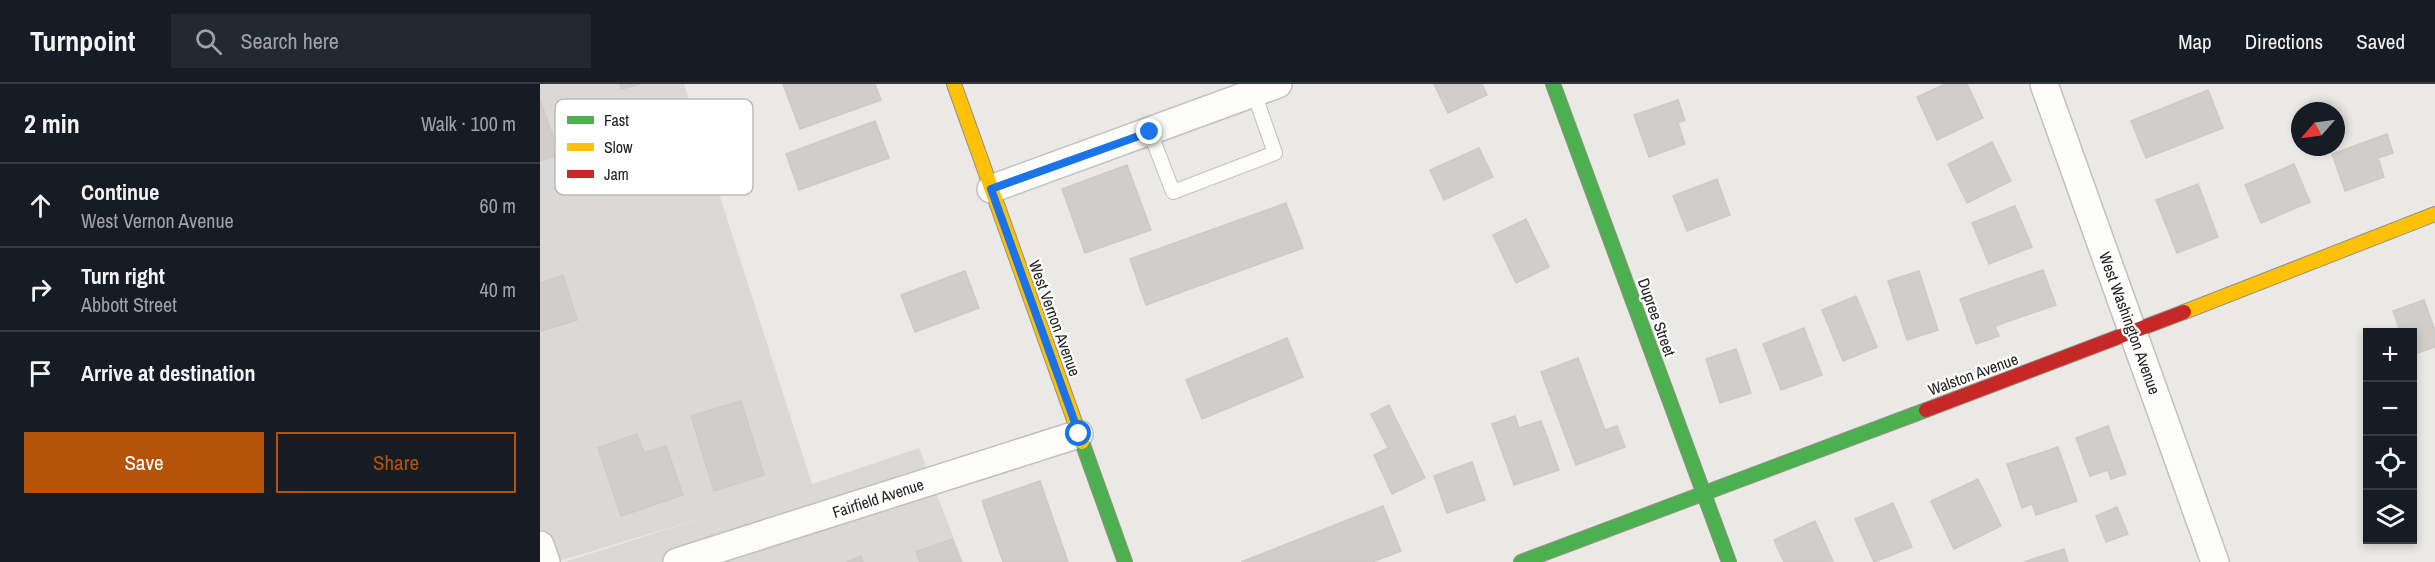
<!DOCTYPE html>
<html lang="en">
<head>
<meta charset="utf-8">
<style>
	:root { --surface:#171b24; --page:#242831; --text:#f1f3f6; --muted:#9ea1a6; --line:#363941; --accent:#b45309 }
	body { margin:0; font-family:"Archivo Narrow",sans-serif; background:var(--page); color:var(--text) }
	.controls { position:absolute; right:18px; bottom:18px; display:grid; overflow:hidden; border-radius:0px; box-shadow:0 3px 9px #0003 }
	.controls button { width:54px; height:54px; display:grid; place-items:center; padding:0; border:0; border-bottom:2px solid var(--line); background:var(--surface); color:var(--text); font:30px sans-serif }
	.compass { position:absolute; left:1751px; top:18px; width:54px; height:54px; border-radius:50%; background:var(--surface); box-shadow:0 3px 9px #0003; rotate:242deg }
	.stop { position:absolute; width:18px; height:18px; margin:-14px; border:4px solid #1a73e8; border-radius:50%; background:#fff }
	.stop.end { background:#1a73e8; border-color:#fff; box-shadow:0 2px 6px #0008 }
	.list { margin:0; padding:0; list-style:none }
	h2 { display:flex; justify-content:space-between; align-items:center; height:78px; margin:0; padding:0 24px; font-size:26px }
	h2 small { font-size:20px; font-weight:400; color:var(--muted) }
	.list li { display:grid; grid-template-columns:39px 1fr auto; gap:18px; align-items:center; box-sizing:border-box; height:84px; padding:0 24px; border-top:2px solid var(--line) }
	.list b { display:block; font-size:22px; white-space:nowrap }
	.list p { margin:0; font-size:20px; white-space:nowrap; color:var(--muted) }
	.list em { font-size:20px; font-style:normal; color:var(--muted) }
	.actions { display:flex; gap:12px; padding:18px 24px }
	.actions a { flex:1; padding:14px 0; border:2px solid var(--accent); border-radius:0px; text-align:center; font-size:21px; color:var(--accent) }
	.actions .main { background:var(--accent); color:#fff }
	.icon { flex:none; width:33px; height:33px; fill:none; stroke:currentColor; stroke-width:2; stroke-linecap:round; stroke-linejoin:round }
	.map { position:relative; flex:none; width:1895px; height:478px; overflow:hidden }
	header { display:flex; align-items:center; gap:36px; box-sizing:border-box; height:84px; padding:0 30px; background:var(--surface); border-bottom:2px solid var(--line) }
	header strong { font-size:28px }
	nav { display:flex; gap:33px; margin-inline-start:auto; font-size:21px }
	.search { width:420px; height:54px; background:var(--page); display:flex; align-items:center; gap:15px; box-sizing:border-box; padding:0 21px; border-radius:0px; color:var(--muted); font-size:22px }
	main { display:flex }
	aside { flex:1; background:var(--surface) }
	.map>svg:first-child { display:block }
	.residential { fill:#dad9d7 }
	.building { fill:#d0cdcb; stroke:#cecac7; stroke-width:1.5 }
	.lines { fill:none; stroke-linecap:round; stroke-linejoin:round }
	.lane-casing { stroke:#c1c0be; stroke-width:16 }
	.street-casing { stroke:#c1c0be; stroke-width:30 }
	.fast-casing { stroke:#949380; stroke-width:16 }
	.slow-casing { stroke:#949380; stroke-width:16 }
	.jam-casing { stroke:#949380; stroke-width:16 }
	.lane { stroke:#fcfcfb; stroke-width:14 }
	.street { stroke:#fcfcfb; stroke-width:27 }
	.fast { stroke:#4caf50; stroke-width:14 }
	.slow { stroke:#ffc107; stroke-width:14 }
	.jam { stroke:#c62828; stroke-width:14 }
	.route { stroke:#1a73e8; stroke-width:8 }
	.labels { text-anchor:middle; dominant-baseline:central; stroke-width:4.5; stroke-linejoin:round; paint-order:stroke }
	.street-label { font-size:16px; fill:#1d1d1d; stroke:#fff }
	.key { fill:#fff; stroke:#bbb; stroke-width:1.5 }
	.key-label { font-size:16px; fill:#1d1d1d }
</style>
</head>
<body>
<header>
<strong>Turnpoint</strong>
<div class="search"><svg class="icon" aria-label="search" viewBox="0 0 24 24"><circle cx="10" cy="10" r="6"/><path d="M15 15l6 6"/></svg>Search here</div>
<nav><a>Map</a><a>Directions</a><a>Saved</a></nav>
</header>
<main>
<aside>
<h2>2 min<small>Walk · 100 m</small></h2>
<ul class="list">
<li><svg class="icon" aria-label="ahead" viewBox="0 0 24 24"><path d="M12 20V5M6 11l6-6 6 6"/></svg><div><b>Continue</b><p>West Vernon Avenue</p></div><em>60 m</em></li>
<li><svg class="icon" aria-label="right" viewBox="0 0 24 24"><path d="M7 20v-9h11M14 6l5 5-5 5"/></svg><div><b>Turn right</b><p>Abbott Street</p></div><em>40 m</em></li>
<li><svg class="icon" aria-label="arrive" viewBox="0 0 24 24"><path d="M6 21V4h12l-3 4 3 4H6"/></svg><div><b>Arrive at destination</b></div></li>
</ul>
<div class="actions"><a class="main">Save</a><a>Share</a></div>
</aside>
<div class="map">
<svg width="1895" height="478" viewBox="0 0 1895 478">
	<rect width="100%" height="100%" fill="#ebe9e6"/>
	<polygon class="residential" points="0,0 144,0 272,400 379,364 423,478 24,478 169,432 16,478 0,478"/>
	<g class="building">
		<polygon points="80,0 100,0 81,5"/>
		<polygon points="243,0 335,0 341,16 260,45"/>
		<polygon points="894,0 942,0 947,11 908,29"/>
		<polygon points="1405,0 1427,0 1443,34 1397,56 1377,13"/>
		<polygon points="1668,6 1683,44 1606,74 1591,37"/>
		<polygon points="0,16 19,70 0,77"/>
		<polygon points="1138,16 1145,36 1138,39 1145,60 1109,73 1094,31"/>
		<polygon points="335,37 349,74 259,106 246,70"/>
		<polygon points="1847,50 1853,69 1838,74 1844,93 1805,107 1792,70"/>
		<polygon points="1452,58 1471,97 1427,119 1408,80"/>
		<polygon points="939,64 953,93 904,116 890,86"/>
		<polygon points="1754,80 1770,118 1721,139 1705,101"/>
		<polygon points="587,81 611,146 545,169 522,105"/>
		<polygon points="1177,95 1190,131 1147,147 1133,112"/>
		<polygon points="1658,100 1678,153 1637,169 1616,116"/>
		<polygon points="746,119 763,164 606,221 590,175"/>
		<polygon points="1475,122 1492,163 1449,180 1432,139"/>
		<polygon points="986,135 1009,183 976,199 953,151"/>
		<polygon points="1503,186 1516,221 1455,242 1459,252 1436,260 1420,215"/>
		<polygon points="425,187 439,224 375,248 361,211"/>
		<polygon points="1379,187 1398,246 1367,256 1348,197"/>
		<polygon points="23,191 37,236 1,247 0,199"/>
		<polygon points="1316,212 1337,263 1303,277 1282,226"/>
		<polygon points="1884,216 1895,247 1895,263 1872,271 1872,249 1861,249 1853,227"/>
		<polygon points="1264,244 1282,291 1241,306 1223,260"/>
		<polygon points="747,254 763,293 662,335 646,296"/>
		<polygon points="1196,265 1211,309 1180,319 1166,275"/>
		<polygon points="1038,274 1065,346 1077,342 1085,363 1036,381 1001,288"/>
		<polygon points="201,317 224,391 174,407 151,332"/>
		<polygon points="849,321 885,394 852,410 834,371 848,364 831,330"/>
		<polygon points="975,332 979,344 1001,337 1019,386 974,401 952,340"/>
		<polygon points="1568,342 1586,390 1571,395 1568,386 1550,392 1536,354"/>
		<polygon points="97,350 104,369 126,362 143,411 81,432 58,364"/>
		<polygon points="1518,363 1537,417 1496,431 1492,420 1482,424 1467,380"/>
		<polygon points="932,378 945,416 907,429 894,392"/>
		<polygon points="1438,395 1461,442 1414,465 1391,417"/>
		<polygon points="500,397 528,478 463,478 442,417"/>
		<polygon points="1353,419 1372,463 1334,478 1315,435"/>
		<polygon points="843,422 861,467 832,478 701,478"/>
		<polygon points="1577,423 1588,450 1566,458 1556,432"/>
		<polygon points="1275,437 1293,477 1244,478 1234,456"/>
		<polygon points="412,455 421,478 380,478 376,468"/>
		<polygon points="1524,465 1528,478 1484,478"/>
		<polygon points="321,472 323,478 306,478"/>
	</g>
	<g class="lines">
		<g class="lane-casing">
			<polyline id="lane" points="610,48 633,108 735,69 714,9"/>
		</g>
		<g class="street-casing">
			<g id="street">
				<polyline points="1504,0 1675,478"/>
				<polyline points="451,105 738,0"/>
				<polyline points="0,461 6,478"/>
				<polyline points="137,478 539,350"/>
			</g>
		</g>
		<g class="fast-casing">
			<g id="fast">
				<polyline points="1013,0 1189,478"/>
				<polyline points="542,358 585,478"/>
				<polyline points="981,478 1386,326"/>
			</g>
		</g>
		<g class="slow-casing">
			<g id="slow">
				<polyline points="414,0 542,358"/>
				<polyline points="1644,228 1895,130"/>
			</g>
		</g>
		<g class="jam-casing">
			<polyline id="jam" points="1386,326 1644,228"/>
		</g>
		<use href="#lane" class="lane"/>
		<use href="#street" class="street"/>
		<use href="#fast" class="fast"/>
		<use href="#slow" class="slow"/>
		<use href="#jam" class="jam"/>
	</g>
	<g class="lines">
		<polyline class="route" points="539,350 451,105 610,48"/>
	</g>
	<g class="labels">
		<g class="street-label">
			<text transform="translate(1117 233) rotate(70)">Dupree Street</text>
			<text transform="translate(515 234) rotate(70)">West Vernon Avenue</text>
			<text transform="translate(1590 239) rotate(70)">West Washington Avenue</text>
			<text transform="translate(1433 290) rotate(-20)">Walston Avenue</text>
			<text transform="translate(338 414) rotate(-18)">Fairfield Avenue</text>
		</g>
	</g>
	<rect x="15" y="15" width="198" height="96" rx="9" class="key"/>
	<rect x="27" y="32" width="27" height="8" fill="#4caf50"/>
	<rect x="27" y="59" width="27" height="8" fill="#ffc107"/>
	<rect x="27" y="86" width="27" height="8" fill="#c62828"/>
	<g class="key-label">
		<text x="64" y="42">Fast</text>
		<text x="64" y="69">Slow</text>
		<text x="64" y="96">Jam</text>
	</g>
</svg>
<div class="controls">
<button>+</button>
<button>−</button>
<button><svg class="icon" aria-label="locate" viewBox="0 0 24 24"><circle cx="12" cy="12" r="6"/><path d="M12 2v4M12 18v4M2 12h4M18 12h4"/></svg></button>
<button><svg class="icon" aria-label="layers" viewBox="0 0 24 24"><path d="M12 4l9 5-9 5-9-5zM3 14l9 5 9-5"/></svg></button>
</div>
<svg class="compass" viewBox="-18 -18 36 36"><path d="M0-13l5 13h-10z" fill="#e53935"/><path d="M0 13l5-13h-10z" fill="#9ea1a6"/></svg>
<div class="stop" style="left:539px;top:350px"></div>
<div class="stop end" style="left:610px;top:48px"></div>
</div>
</main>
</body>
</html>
